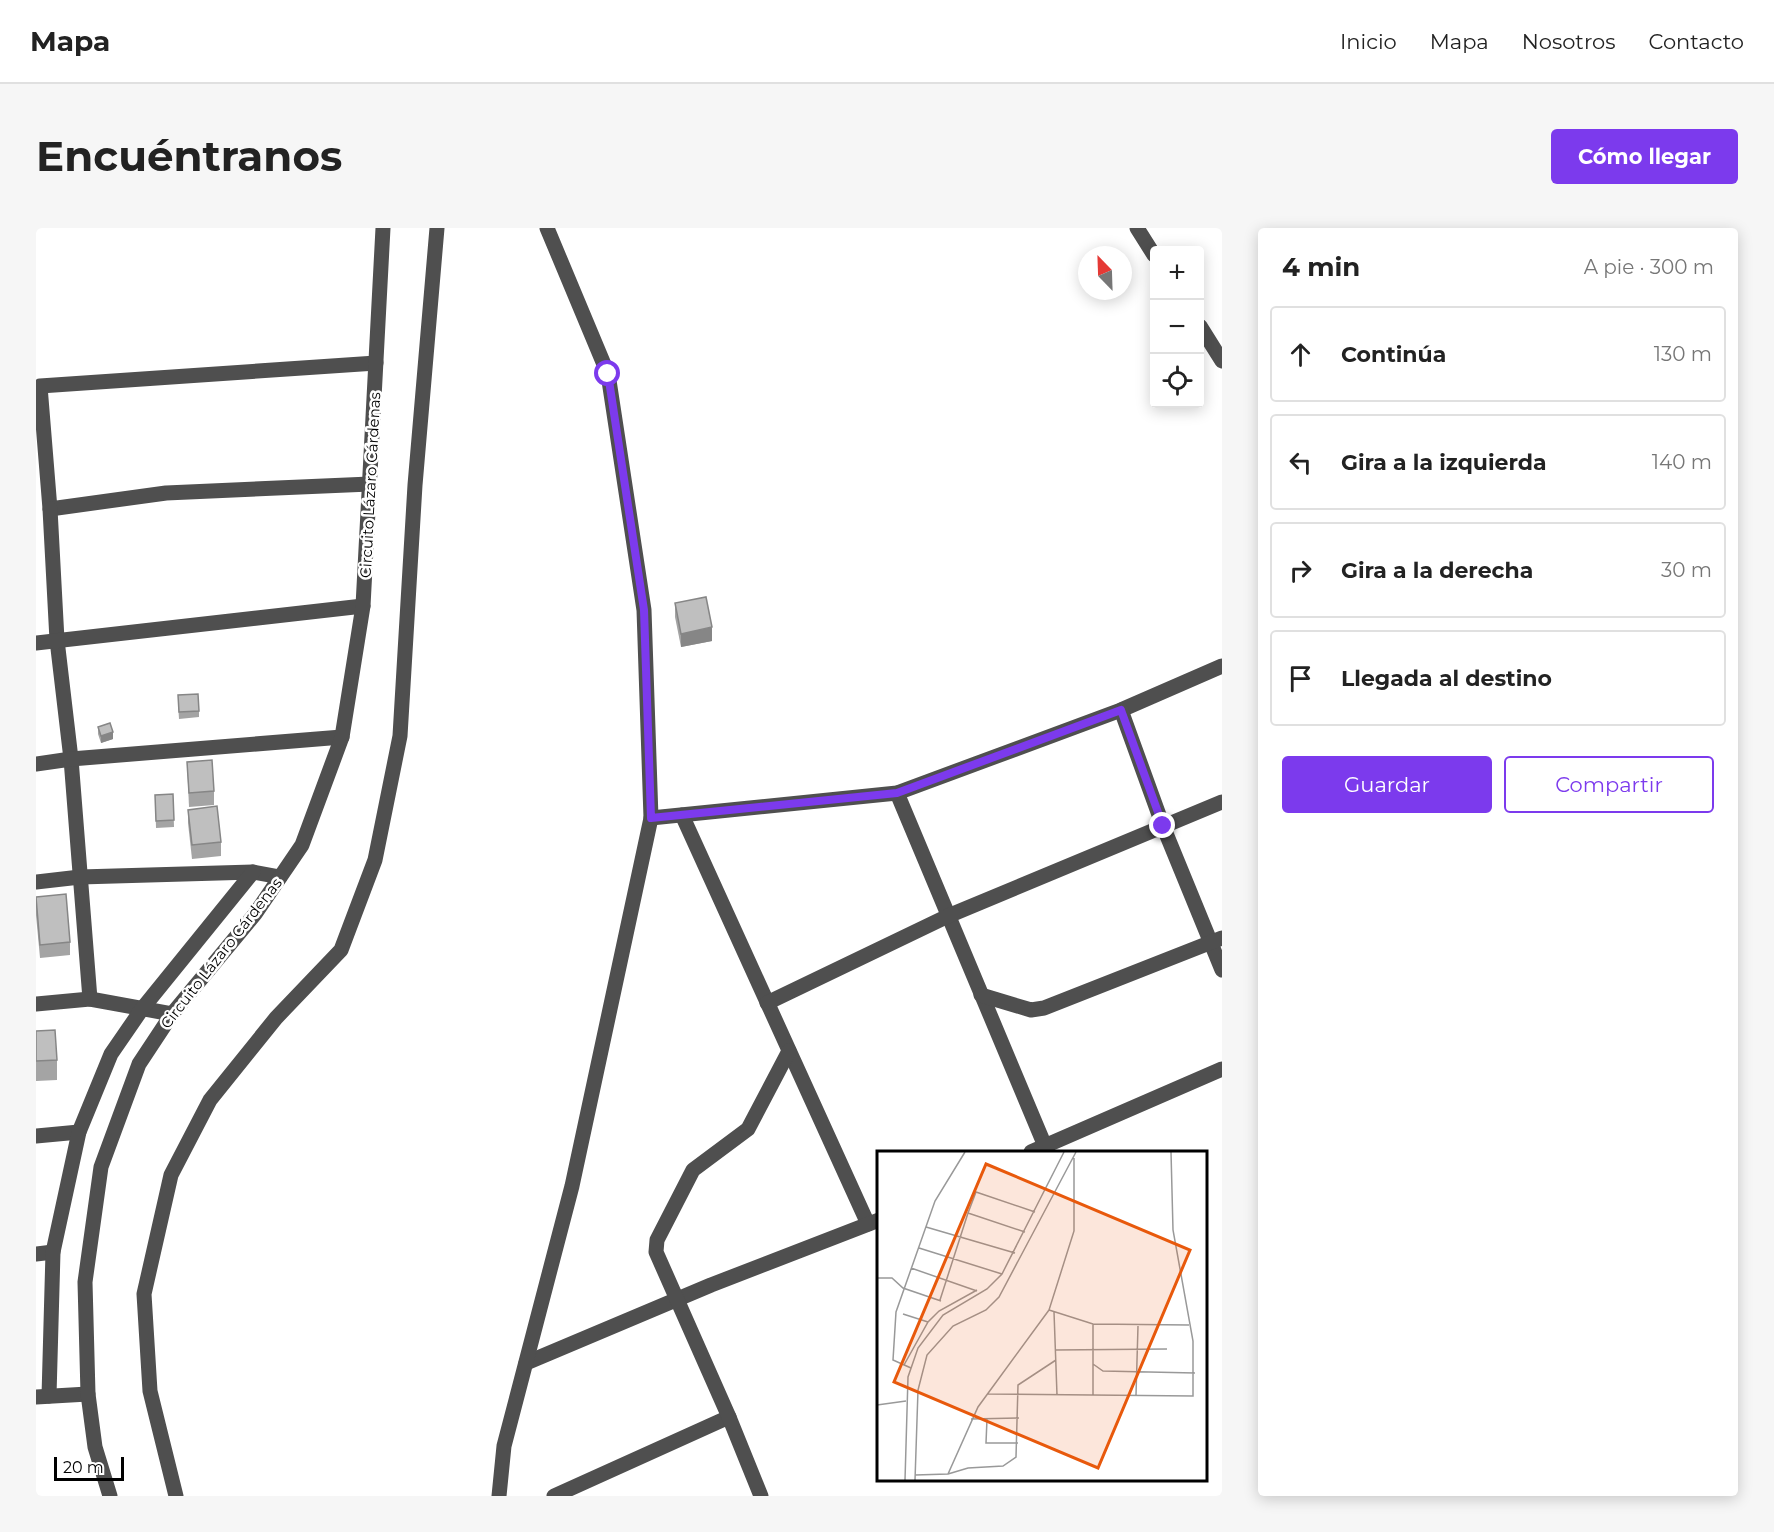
<!DOCTYPE html>
<html lang="es">
<head>
<meta charset="utf-8">
<style>
	:root { --surface:#fff; --page:#f6f6f6; --text:#222; --muted:#767676; --line:#e0e0e0; --accent:#7c3aed }
	body { margin:0; font-family:Montserrat,sans-serif; background:var(--page); color:var(--text) }
	.controls { position:absolute; right:18px; top:18px; display:grid; overflow:hidden; border-radius:6px; box-shadow:0 3px 15px #0003 }
	.controls button { width:54px; height:54px; display:grid; place-items:center; padding:0; border:0; border-bottom:2px solid var(--line); background:var(--surface); color:var(--text); font:30px sans-serif }
	.compass { position:absolute; left:1042px; top:18px; width:54px; height:54px; border-radius:50%; background:var(--surface); box-shadow:0 3px 15px #0003; rotate:337deg }
	.scale { position:absolute; left:18px; bottom:15px; width:70px; box-sizing:border-box; padding-left:6px; border:3px solid #000; border-top:0; font-size:16px; line-height:21px; white-space:nowrap; color:#000; -webkit-text-stroke:4px #fff; paint-order:stroke }
	.stop { position:absolute; width:18px; height:18px; margin:-14px; border:4px solid #7c3aed; border-radius:50%; background:#fff }
	.stop.end { background:#7c3aed; border-color:#fff; box-shadow:0 2px 6px #0008 }
	.list { margin:0; padding:0; list-style:none }
	h2 { display:flex; justify-content:space-between; align-items:center; height:78px; margin:0; padding:0 24px; font-size:26px }
	h2 small { font-size:20px; font-weight:400; color:var(--muted) }
	.list li { display:grid; grid-template-columns:39px 1fr auto; gap:18px; align-items:center; box-sizing:border-box; height:96px; margin:0 12px 12px; padding:0 12px; border:2px solid var(--line); border-radius:6px }
	.list b { display:block; font-size:22px; white-space:nowrap }
	.list em { font-size:20px; font-style:normal; color:var(--muted) }
	.actions { display:flex; gap:12px; padding:18px 24px }
	.actions a { flex:1; padding:14px 0; border:2px solid var(--accent); border-radius:6px; text-align:center; font-size:21px; color:var(--accent) }
	.actions .main { background:var(--accent); color:#fff }
	.icon { flex:none; width:33px; height:33px; fill:none; stroke:currentColor; stroke-width:2; stroke-linecap:round; stroke-linejoin:round }
	.map { position:relative; flex:none; width:1186px; height:1268px; overflow:hidden; border-radius:6px }
	header { display:flex; align-items:center; gap:36px; box-sizing:border-box; height:84px; padding:0 30px; background:var(--surface); border-bottom:2px solid var(--line) }
	header strong { font-size:28px }
	nav { display:flex; gap:33px; margin-inline-start:auto; font-size:21px }
	.intro { display:flex; align-items:center; justify-content:space-between; box-sizing:border-box; height:144px; padding:0 36px }
	h1 { margin:0; font-size:42px }
	.button { padding:15px 27px; border-radius:6px; background:var(--accent); color:#fff; font-size:21px; font-weight:700 }
	main { display:flex; gap:36px; padding:0 36px }
	aside { flex:1; background:var(--surface); border-radius:6px; box-shadow:0 3px 15px #0003 }
	.map>svg:first-child { display:block }
	.lines { fill:none; stroke-linecap:round; stroke-linejoin:round }
	.minor { stroke:#4f4f4f; stroke-width:15 }
	.wall { fill:#a4a4a4 }
	.shaded-wall { fill:#868686 }
	.building { fill:#bfbfbf; stroke:#868686; stroke-width:1.5 }
	.route { stroke:#7c3aed; stroke-width:8 }
	.labels { text-anchor:middle; dominant-baseline:central; stroke-width:5; stroke-linejoin:round; paint-order:stroke }
	.street-label { font-size:15px; fill:#000; stroke:#fff }
	.inset-road { fill:none; stroke:#999; stroke-width:1.5 }
	.view { fill:#e8590c; fill-opacity:0.15; stroke:#e8590c; stroke-width:3 }
	.inset-edge { fill:none; stroke:#000; stroke-width:3 }
</style>
</head>
<body>
<header>
<strong>Mapa</strong>
<nav><a>Inicio</a><a>Mapa</a><a>Nosotros</a><a>Contacto</a></nav>
</header>
<div class="intro"><h1>Encuéntranos</h1><a class="button">Cómo llegar</a></div>
<main>
<div class="map">
<svg width="1186" height="1268" viewBox="0 0 1186 1268">
	<rect width="100%" height="100%" fill="#fff"/>
	<g class="lines">
		<g class="minor">
			<polyline points="511,0 572,146 608,382 615,590 861,565 1085,482 1186,438"/>
			<polyline points="1101,0 1118,27"/>
			<polyline points="1164,98 1186,133"/>
			<polyline points="334,256 130,265 14,281 4,158 340,135"/>
			<polyline points="14,281 21,412 35,531 54,771"/>
			<polyline points="0,415 327,378"/>
			<polyline points="1085,482 1127,598 1186,742"/>
			<polyline points="0,536 35,531 306,509"/>
			<polyline points="861,565 1009,918"/>
			<polyline points="646,587 832,996"/>
			<polyline points="0,654 44,649 217,644 244,649"/>
			<polyline points="945,767 995,782 1008,780 1186,710"/>
			<polyline points="731,775 912,688 1186,574"/>
			<polyline points="0,776 54,771 136,786"/>
			<polyline points="0,908 43,904"/>
			<polyline points="995,924 1186,841"/>
			<polyline points="0,1026 17,1024"/>
			<polyline points="490,1135 675,1057 843,992"/>
			<polyline points="13,1168 17,1024 43,904 75,826 106,781 217,644"/>
			<polyline points="0,1169 52,1166"/>
			<polyline points="74,1268 59,1219 52,1166 49,1054 65,939 103,836 136,786 219,686 266,617 306,509 327,378 347,0"/>
			<polyline points="140,1268 114,1163 108,1066 135,947 174,872 240,790 305,722 339,632 364,508 379,257 401,0"/>
			<polyline points="463,1268 468,1218 536,958 615,590"/>
			<polyline points="518,1268 693,1189"/>
			<polyline points="725,1268 693,1189 620,1024 621,1012 657,942 712,901 753,823"/>
		</g>
	</g>
	<g class="wall">
		<polygon points="639,375 676,413 645,419 639,389"/>
		<polygon points="142,474 163,483 163,489 143,491"/>
		<polygon points="62,499 77,511 65,515 62,506"/>
		<polygon points="151,534 178,563 178,577 153,579"/>
		<polygon points="137,566 138,599 120,600 119,567"/>
		<polygon points="152,582 185,614 185,628 156,631 152,595"/>
		<polygon points="0,669 34,714 34,727 4,730 0,687"/>
		<polygon points="0,803 21,832 21,852 0,853"/>
	</g>
	<g class="shaded-wall">
		<polygon points="676,399 676,413 645,419 645,406"/>
		<polygon points="77,504 77,511 65,515 65,508"/>
	</g>
	<g class="building">
		<polygon points="670,369 676,399 645,406 639,375"/>
		<polygon points="162,466 163,483 143,484 142,467"/>
		<polygon points="74,495 77,504 65,508 62,499"/>
		<polygon points="176,532 178,563 153,565 151,534"/>
		<polygon points="137,566 138,592 120,593 119,567"/>
		<polygon points="181,578 185,614 156,617 152,582"/>
		<polygon points="30,666 34,714 4,717 0,669"/>
		<polygon points="19,802 21,832 0,833 0,803"/>
	</g>
	<g class="lines">
		<polyline class="route" points="572,146 608,382 615,590 861,565 1085,482 1127,598"/>
	</g>
	<g class="labels">
		<g class="street-label">
			<text transform="translate(334 257) rotate(-87)">Circuito Lázaro Cárdenas</text>
			<text transform="translate(185 725) rotate(-52)">Circuito Lázaro Cárdenas</text>
		</g>
	</g>
	<g transform="translate(841 923)">
		<rect width="330" height="330" fill="#fff"/>
		<path class="inset-road" d="M197 7V80L172 159 216 173 312 174M49 76 138 102M148 81 91 62 99 41 158 61M42 97 125 123M34 117 100 140M0 127H15L26 137 64 150M63 149 91 62M177 161 180 244M26 163 51 171M178 199 290 198M216 213 226 220 318 222M27 214 51 171 62 160 100 139M34 217 16 209 19 161 58 50 88 1M111 243 316 245V190L296 79 294 1M216 244V173M259 244 261 175M0 254 29 250M94 268 142 267M110 268 109 292H141M71 323 91 317 126 315 139 306 141 234 179 209M38 324 71 323 101 256 172 159M28 329 31 226 41 197 66 164 110 138 125 123 187 1M38 329 41 239 50 204 76 175 109 159 122 146 199 1"/>
		<path class="view" d="M109 13 313 99 221 317 17 231Z"/>
		<rect width="330" height="330" class="inset-edge"/>
	</g>
</svg>
<div class="controls">
<button>+</button>
<button>−</button>
<button><svg class="icon" aria-label="locate" viewBox="0 0 24 24"><circle cx="12" cy="12" r="6"/><path d="M12 2v4M12 18v4M2 12h4M18 12h4"/></svg></button>
</div>
<svg class="compass" viewBox="-18 -18 36 36"><path d="M0-13l5 13h-10z" fill="#e53935"/><path d="M0 13l5-13h-10z" fill="#767676"/></svg>
<div class="scale">20 m</div>
<div class="stop" style="left:572px;top:146px"></div>
<div class="stop end" style="left:1127px;top:598px"></div>
</div>
<aside>
<h2>4 min<small>A pie · 300 m</small></h2>
<ul class="list">
<li><svg class="icon" aria-label="ahead" viewBox="0 0 24 24"><path d="M12 20V5M6 11l6-6 6 6"/></svg><div><b>Continúa</b></div><em>130 m</em></li>
<li><svg class="icon" aria-label="left" viewBox="0 0 24 24"><path d="M17 20v-9H6M10 6l-5 5 5 5"/></svg><div><b>Gira a la izquierda</b></div><em>140 m</em></li>
<li><svg class="icon" aria-label="right" viewBox="0 0 24 24"><path d="M7 20v-9h11M14 6l5 5-5 5"/></svg><div><b>Gira a la derecha</b></div><em>30 m</em></li>
<li><svg class="icon" aria-label="arrive" viewBox="0 0 24 24"><path d="M6 21V4h12l-3 4 3 4H6"/></svg><div><b>Llegada al destino</b></div></li>
</ul>
<div class="actions"><a class="main">Guardar</a><a>Compartir</a></div>
</aside>
</main>
</body>
</html>
